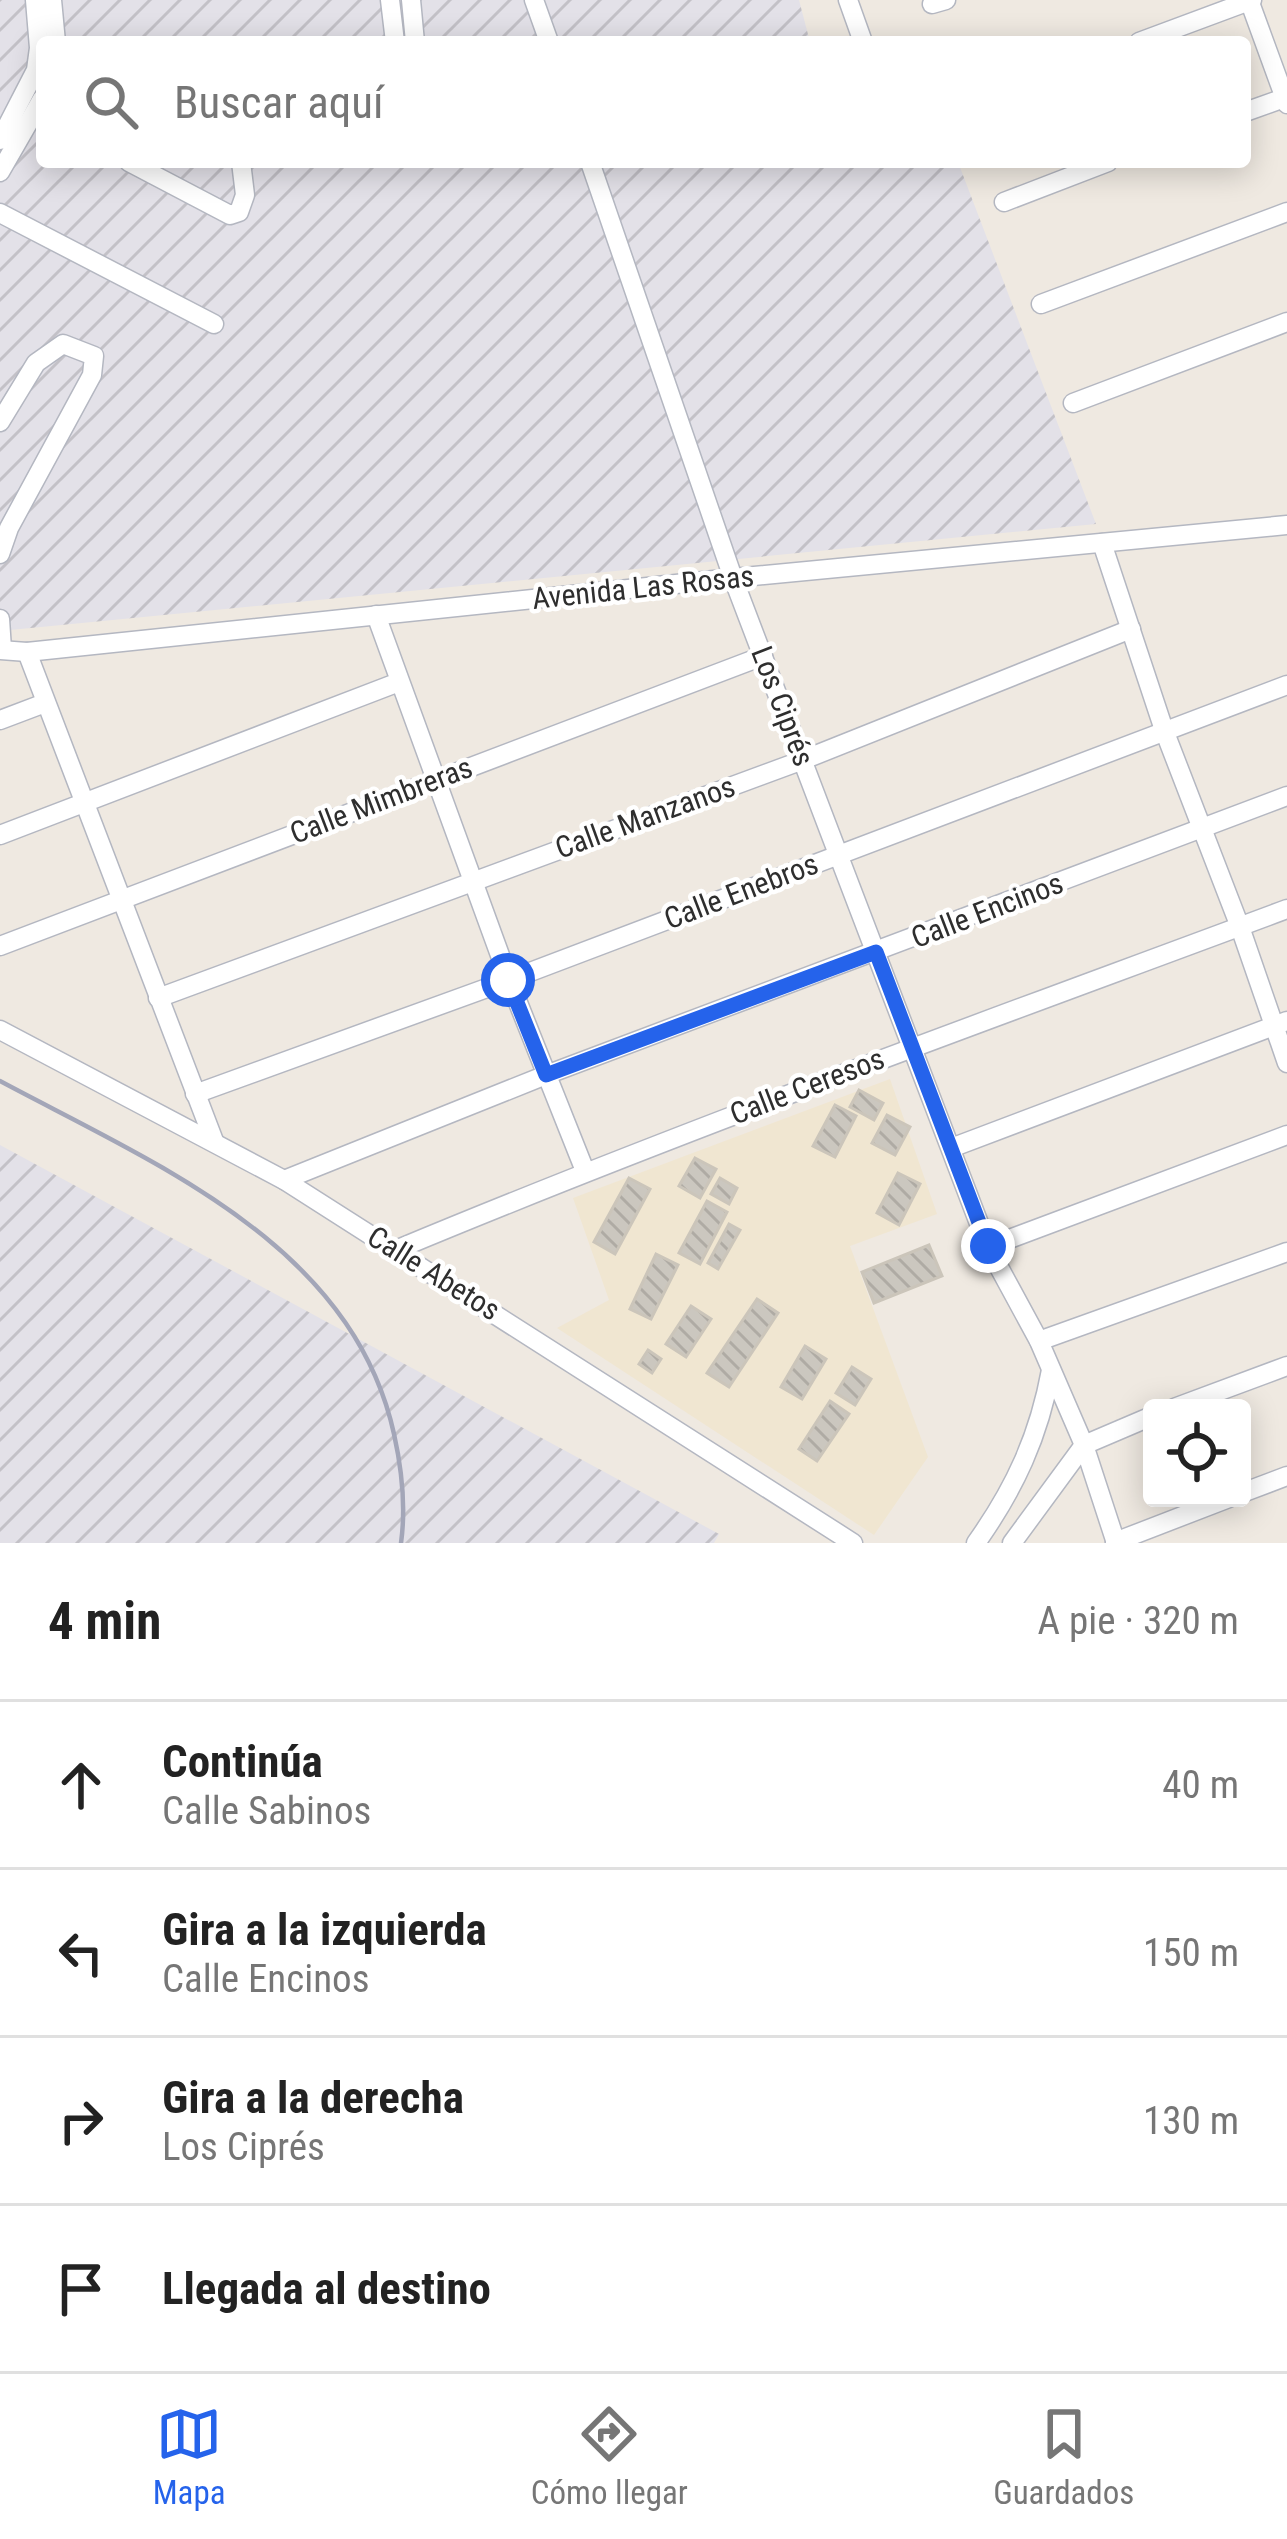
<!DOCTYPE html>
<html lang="es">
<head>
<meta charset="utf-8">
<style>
	:root { --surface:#fff; --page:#f6f6f6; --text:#222; --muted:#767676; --line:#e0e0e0; --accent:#2563eb }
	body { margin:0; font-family:"Roboto Condensed",sans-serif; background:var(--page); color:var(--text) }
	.controls { position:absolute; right:36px; bottom:36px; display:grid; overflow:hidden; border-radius:12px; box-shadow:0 6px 30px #0003 }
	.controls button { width:108px; height:108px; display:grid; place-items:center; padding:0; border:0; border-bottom:3px solid var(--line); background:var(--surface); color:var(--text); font:60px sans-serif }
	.stop { position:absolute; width:36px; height:36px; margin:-27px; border:9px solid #2563eb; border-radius:50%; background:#fff }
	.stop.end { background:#2563eb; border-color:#fff; box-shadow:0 3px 12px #0008 }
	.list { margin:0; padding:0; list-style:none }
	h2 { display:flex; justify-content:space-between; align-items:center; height:156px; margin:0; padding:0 48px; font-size:51px }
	h2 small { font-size:39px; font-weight:400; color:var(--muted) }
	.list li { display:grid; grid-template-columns:78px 1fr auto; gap:36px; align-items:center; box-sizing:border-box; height:168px; padding:0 48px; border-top:3px solid var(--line) }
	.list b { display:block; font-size:45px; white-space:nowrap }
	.list p { margin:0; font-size:39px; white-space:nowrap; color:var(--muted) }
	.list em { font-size:39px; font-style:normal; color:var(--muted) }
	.icon { flex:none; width:66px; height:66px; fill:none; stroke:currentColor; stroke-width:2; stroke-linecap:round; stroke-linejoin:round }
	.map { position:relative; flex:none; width:1287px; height:1543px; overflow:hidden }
	.search { position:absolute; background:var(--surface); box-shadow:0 6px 30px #0003; left:36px; right:36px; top:36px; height:132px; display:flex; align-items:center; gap:30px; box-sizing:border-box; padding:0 42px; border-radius:12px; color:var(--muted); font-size:45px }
	.sheet { height:828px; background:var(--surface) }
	nav { display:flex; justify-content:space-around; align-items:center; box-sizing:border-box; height:168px; border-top:3px solid var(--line); background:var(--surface); font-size:33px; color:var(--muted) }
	nav a { display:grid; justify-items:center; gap:6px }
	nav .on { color:var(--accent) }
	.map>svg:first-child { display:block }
	.industrial { fill:url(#industrial-furrows) }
	.education { fill:#f0e6d1 }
	.building { fill:url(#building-back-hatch); stroke:#cbc5ba; stroke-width:3 }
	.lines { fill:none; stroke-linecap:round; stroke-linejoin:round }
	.minor-casing { stroke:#b4b7c1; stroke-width:21 }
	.minor { stroke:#fff; stroke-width:18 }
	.rail { stroke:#a3a6b8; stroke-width:4.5 }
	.route { stroke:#2563eb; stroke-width:15 }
	.labels { text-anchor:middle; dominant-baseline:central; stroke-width:9; stroke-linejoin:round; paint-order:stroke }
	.street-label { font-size:30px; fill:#2e2e2e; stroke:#fff }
</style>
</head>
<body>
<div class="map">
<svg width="1287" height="1543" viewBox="0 0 1287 1543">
	<defs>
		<pattern id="industrial-furrows" width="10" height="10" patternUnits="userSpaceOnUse" patternTransform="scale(3)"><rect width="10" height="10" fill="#e3e1e8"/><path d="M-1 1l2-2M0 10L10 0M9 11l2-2" fill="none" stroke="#c3c1c7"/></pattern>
		<pattern id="building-back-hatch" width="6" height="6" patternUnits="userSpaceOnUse" patternTransform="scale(3)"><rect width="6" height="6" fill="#cbc7bf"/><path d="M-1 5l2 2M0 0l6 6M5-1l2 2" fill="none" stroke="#afaba4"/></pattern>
	</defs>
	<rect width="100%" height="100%" fill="#efe9e1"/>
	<g class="industrial">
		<polygon points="0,0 799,0 810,42 42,42 42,162 958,162 1096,524 0,631"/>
		<polygon points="0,1145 719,1534 714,1543 0,1543"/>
	</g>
	<polygon class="education" points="890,1079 937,1214 850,1246 928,1457 874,1535 557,1328 609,1300 573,1198"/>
	<g class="building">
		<polygon points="859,1090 883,1103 874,1120 850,1107"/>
		<polygon points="835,1105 856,1116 835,1157 813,1146"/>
		<polygon points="887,1115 910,1127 895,1155 872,1143"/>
		<polygon points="695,1158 716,1169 700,1198 679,1186"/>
		<polygon points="898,1173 920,1184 899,1225 877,1213"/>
		<polygon points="629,1178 650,1189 615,1254 594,1242"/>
		<polygon points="720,1178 737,1188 729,1204 711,1194"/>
		<polygon points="707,1201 727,1212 700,1264 679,1253"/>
		<polygon points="729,1224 740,1230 718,1269 708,1263"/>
		<polygon points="929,1245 942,1276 874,1303 862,1272"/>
		<polygon points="656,1254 678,1265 651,1319 630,1309"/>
		<polygon points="757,1299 778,1313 729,1387 707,1373"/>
		<polygon points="691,1306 711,1319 686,1357 666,1344"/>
		<polygon points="805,1346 826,1359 802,1399 781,1387"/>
		<polygon points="648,1350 661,1359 652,1373 639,1364"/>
		<polygon points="852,1367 871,1379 855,1405 836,1393"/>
		<polygon points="830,1401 849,1414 817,1461 799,1449"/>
	</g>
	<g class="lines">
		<g class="minor-casing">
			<g id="minor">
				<polyline points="52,0 56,42"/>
				<polyline points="390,0 395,42"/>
				<polyline points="411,0 415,42"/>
				<polyline points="534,0 549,42"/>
				<polyline points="848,0 863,42"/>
				<polyline points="1249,0 1287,104"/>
				<polyline points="932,4 946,0"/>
				<polyline points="1139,42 1252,0"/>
				<polyline points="1245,112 1287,97"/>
				<polyline points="0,140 36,70 39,48 35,0"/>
				<polyline points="129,162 230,215 239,212 245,195 241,162"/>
				<polyline points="590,162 733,578 838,854 988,1247 1039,1341 1084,1445 1116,1543"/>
				<polyline points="0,172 42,99"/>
				<polyline points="1004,202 1108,162"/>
				<polyline points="0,213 214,324"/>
				<polyline points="1041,304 1287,212"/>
				<polyline points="1073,403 1287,322"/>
				<polyline points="0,422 36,363 63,344 94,356 92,375 9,528 0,554"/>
				<polyline points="1102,543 1164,730 1240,927 1287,1063"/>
				<polyline points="376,615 509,980 585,1171"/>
				<polyline points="0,619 2,649"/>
				<polyline points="0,650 27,652 733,578 1287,525"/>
				<polyline points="27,652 214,1141"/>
				<polyline points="0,720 45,703"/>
				<polyline points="0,835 399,682"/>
				<polyline points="0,946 763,656"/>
				<polyline points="158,998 803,760 1131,629"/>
				<polyline points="0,1030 284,1180 853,1543"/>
				<polyline points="195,1094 509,980 1287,685"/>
				<polyline points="951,1148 1287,1021"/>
				<polyline points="284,1180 546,1075 1287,796"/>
				<polyline points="988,1247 1287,1135"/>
				<path d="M398 1249C691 1127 989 1020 1287 909"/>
				<polyline points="1039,1341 1287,1252"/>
				<polyline points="1174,1408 1287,1366"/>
				<polyline points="1242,1493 1287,1476"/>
				<polyline points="1115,1542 1229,1498"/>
				<path d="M976 1543C1015 1488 1039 1436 1051 1370"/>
				<polyline points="1012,1543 1084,1445 1152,1416"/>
			</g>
		</g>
		<use href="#minor" class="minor"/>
		<path class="rail" d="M0 1081C155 1164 352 1244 394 1434 402 1470 406 1507 401 1543"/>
	</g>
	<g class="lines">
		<polyline class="route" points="508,980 546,1075 876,952 988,1246"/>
	</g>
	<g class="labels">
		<g class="street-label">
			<text transform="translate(643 587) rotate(-6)">Avenida Las Rosas</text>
			<text transform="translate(783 706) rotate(69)">Los Ciprés</text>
			<text transform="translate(381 800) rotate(-21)">Calle Mimbreras</text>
			<text transform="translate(645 817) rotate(-20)">Calle Manzanos</text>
			<text transform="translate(741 891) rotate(-21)">Calle Enebros</text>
			<text transform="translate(987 910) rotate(-21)">Calle Encinos</text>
			<text transform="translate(807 1086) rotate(-21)">Calle Ceresos</text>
			<text transform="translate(434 1273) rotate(32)">Calle Abetos</text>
		</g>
	</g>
</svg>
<div class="controls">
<button><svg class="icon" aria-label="locate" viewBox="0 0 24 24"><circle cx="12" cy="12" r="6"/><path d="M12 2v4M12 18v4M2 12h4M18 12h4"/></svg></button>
</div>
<div class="stop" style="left:508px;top:980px"></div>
<div class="stop end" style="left:988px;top:1246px"></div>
<div class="search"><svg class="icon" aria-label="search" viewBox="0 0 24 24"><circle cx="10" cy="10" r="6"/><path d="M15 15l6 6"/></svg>Buscar aquí</div>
</div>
<section class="sheet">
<h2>4 min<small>A pie · 320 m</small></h2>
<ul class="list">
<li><svg class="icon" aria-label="ahead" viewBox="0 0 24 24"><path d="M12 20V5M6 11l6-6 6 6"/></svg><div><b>Continúa</b><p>Calle Sabinos</p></div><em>40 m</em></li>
<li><svg class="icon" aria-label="left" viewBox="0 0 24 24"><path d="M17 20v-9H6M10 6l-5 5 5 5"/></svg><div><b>Gira a la izquierda</b><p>Calle Encinos</p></div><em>150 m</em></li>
<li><svg class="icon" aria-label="right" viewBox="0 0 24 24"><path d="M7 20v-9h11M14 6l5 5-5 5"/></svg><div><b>Gira a la derecha</b><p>Los Ciprés</p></div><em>130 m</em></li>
<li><svg class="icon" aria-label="arrive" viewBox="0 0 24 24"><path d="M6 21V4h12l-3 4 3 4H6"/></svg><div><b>Llegada al destino</b></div></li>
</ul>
</section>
<nav>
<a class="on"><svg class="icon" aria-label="map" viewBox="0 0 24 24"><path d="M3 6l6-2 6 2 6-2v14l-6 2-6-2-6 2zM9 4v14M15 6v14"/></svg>Mapa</a>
<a><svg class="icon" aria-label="directions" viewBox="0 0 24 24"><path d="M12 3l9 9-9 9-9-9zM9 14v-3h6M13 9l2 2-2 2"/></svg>Cómo llegar</a>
<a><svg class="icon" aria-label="saved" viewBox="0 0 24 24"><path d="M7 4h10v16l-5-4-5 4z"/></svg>Guardados</a>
</nav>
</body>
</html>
